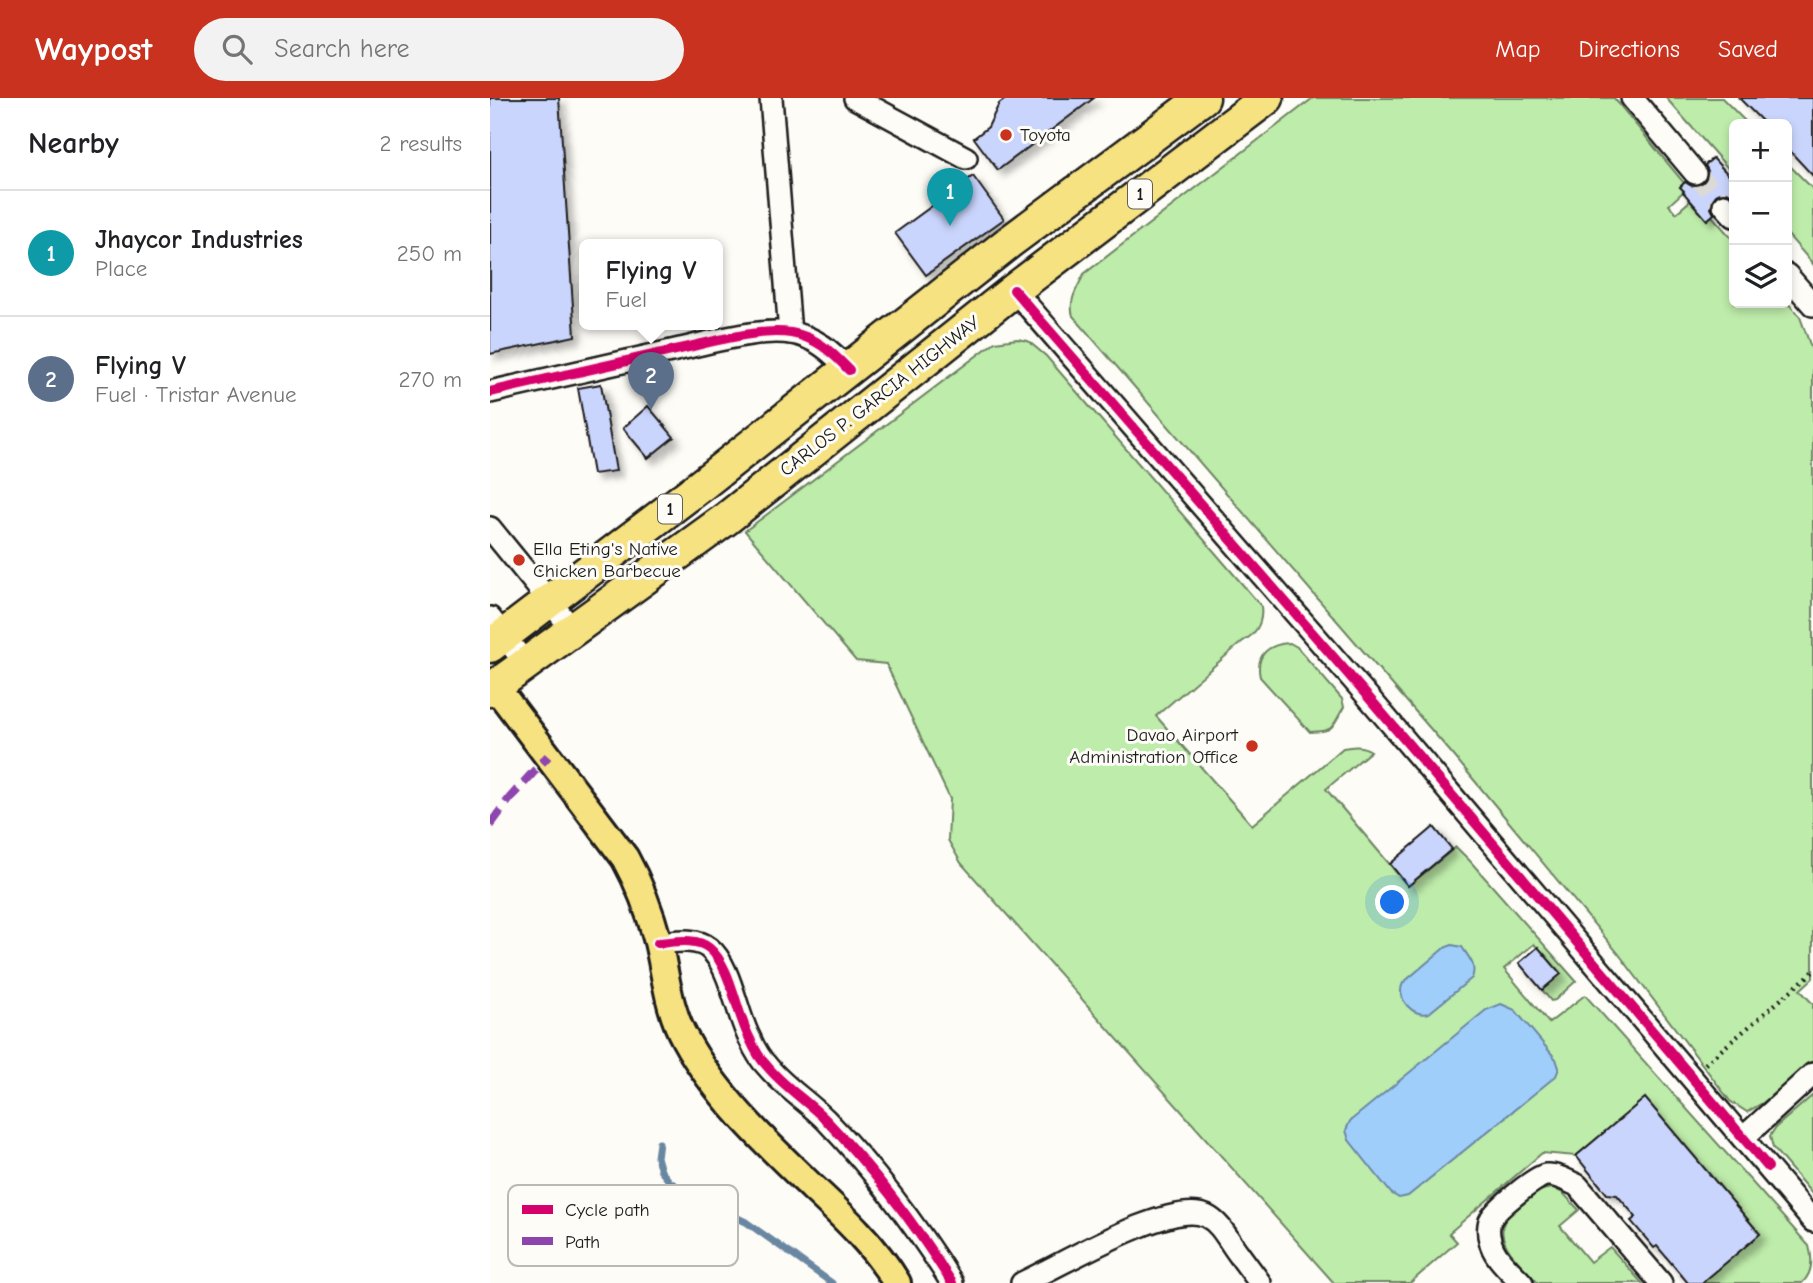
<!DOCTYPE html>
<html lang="en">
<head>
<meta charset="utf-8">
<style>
	:root { --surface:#fff; --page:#f2f2f2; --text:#202124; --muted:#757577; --line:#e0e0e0; --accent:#c8321e }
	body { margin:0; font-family:"Comic Neue",sans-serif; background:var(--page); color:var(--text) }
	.controls { position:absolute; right:21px; top:21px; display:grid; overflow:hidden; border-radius:10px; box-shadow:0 4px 10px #0003 }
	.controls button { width:63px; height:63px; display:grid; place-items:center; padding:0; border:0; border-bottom:2px solid var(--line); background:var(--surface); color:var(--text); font:35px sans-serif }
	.you { position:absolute; left:903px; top:805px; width:24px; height:24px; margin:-18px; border:5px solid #fff; border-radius:50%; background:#1a73e8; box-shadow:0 0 0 10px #1a73e833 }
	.badge { display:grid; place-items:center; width:46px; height:46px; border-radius:50%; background:var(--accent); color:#fff; font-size:23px; font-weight:700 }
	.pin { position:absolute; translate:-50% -58px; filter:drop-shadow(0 2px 4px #0008) }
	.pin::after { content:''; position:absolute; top:37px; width:24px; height:21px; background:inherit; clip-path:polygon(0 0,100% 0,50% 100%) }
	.popup { position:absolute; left:89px; top:141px; width:144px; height:91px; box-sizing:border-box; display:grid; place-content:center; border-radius:10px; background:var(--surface); filter:drop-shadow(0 2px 5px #0005); font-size:23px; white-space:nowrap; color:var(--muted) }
	.popup b { font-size:26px; color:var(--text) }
	.popup::after { content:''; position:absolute; left:50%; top:100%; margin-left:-14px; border:14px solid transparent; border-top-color:var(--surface) }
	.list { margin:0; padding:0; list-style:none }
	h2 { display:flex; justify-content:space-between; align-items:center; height:91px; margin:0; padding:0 28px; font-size:30px }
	h2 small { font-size:23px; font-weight:400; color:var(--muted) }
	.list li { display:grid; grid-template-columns:46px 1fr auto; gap:21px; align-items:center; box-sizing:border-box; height:126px; padding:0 28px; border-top:2px solid var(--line) }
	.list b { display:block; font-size:26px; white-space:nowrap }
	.list p { margin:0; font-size:23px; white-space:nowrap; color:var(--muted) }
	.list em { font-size:23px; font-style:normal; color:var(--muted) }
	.icon { flex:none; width:38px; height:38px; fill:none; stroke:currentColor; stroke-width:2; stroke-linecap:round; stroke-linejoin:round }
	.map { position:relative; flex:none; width:1323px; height:1185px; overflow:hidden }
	header { display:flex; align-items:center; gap:42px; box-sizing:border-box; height:98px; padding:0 35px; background:var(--accent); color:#fff }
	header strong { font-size:33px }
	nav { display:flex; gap:38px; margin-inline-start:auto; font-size:24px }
	.search { width:490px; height:63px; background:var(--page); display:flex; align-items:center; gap:18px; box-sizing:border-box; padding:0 24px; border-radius:38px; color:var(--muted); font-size:26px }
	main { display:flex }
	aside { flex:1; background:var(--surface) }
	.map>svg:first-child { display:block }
	.green { fill:#beecaa; stroke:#6d8463; stroke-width:2 }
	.water { fill:#a0cefb; stroke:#6b87a2; stroke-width:2 }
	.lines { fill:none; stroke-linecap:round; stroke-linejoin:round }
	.stream { stroke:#6b87a2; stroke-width:7 }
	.building { fill:#cad5fd; stroke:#1c1c1c; stroke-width:2; filter:url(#shadow) }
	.minor-tunnel { stroke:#dbdad6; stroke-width:21; stroke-dasharray:21 10; stroke-linecap:butt }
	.minor-casing { stroke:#1c1c1c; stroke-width:26 }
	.major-casing { stroke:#1c1c1c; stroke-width:32 }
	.highway-casing { stroke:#1c1c1c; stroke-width:37 }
	.path { stroke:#1c1c1c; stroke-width:4.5; stroke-dasharray:2 5; stroke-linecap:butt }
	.minor { stroke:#fdfcf7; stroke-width:21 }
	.major { stroke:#f7e281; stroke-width:26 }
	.highway { stroke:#f7e281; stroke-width:32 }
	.quiet { stroke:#8e44ad; stroke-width:9; stroke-dasharray:18 9; stroke-linecap:butt }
	.cycleway-casing { stroke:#fdfcf7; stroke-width:15 }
	.cycleway { stroke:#d6006c; stroke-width:10 }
	.poi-dot { fill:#c8321e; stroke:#fdfcf7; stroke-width:2.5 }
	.labels { text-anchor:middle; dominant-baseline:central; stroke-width:6; stroke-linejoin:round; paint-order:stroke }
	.shield { fill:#fdfcf7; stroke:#605f5e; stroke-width:2 }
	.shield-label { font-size:18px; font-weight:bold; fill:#1c1c1c }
	.poi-label { font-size:19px; fill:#1c1c1c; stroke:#fdfcf7; text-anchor:start }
	.street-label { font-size:19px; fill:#1c1c1c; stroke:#fdfcf7 }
	.key { fill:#fdfcf7; stroke:#bab9b5; stroke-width:2 }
	.key-label { font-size:19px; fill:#1c1c1c }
</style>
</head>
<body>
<header>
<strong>Waypost</strong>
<div class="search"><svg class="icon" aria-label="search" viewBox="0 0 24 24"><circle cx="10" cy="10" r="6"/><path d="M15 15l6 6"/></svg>Search here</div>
<nav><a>Map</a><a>Directions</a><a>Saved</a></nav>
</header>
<main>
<aside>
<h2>Nearby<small>2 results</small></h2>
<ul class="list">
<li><span class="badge" style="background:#0f9aa8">1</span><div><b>Jhaycor Industries</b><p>Place</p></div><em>250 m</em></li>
<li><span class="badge" style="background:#5c6f8a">2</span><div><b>Flying V</b><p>Fuel · Tristar Avenue</p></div><em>270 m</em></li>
</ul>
</aside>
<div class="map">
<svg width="1323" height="1185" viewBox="0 0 1323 1185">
	<defs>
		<filter id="shadow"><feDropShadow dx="6" dy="6" stdDeviation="3.5" flood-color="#0004"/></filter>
	</defs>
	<rect width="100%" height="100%" fill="#fdfcf7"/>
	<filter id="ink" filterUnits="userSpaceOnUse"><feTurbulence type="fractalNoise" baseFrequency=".0143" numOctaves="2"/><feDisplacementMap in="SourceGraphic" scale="14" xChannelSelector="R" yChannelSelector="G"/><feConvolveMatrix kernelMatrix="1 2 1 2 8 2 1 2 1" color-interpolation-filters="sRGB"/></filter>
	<g filter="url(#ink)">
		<g class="green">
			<path d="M823 0H1124L1194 85 1190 89 1194 93 1179 107 1186 115 1200 103 1217 122 1222 118 1244 143V205L1297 204 1310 219 1323 255V880L1310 892 1323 906V963L1274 1004 1257 1014 1240 1003 1128 855 964 658 583 218C578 202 588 189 594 176Z"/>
			<polygon points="1176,0 1232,0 1258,26 1244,26 1244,77"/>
			<polygon points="1297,65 1323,91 1323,166 1297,136"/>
			<path d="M527 241 538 243 556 258 771 508C773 524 766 536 753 543L666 618 762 727 853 650C863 648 872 647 881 653L836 691 918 788 966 749 980 763 1086 883 1065 902 1061 903 1052 892 1071 876 1044 846 1014 871 1059 925 1095 897 1319 1148C1323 1162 1323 1175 1312 1185H1212L1270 1136 1155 1001 1086 1058 1052 1055 959 1135 967 1144 920 1185H844L471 765 458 742 460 701 396 566 366 563 255 433 505 244Z"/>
			<path d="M800 545 807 549 852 601 854 609C841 630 846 633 820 634L770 579C765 556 779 546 800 545Z"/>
			<polygon points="1323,997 1323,1097 1283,1050 1280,1038 1286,1029"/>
			<path d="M1063 1090 1073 1095 1089 1112 1070 1128 1100 1164 1120 1149 1152 1185H1048C1034 1169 1000 1143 1017 1119 1020 1115 1025 1112 1029 1108 1042 1098 1046 1092 1063 1090Z"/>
		</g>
		<g class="water">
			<path d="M962 847 972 849C979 860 987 867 982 880L939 915C923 920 905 900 913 885L954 850Z"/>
			<polygon points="1011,906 1025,912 1066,961 1069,970 1066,978 918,1098 909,1100 901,1095 859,1042 856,1032 860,1023 996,912"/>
		</g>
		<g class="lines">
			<polyline class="stream" points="169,1045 167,1059 171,1073 180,1084 206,1100 256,1124 342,1185"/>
		</g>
		<g class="building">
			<polygon points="0,0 69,0 85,238 0,256"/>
			<polygon points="517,0 604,0 508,72 484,40 498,29 509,6"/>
			<polygon points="1249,0 1323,0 1323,78 1297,50 1297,26 1275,26"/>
			<polygon points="1223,60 1244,83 1244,98 1237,94 1232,94 1226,97 1221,104 1221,110 1224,116 1217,122 1193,94 1194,93 1190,89 1195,84 1200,87 1207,88 1214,85 1217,79 1218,73 1215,67"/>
			<polygon points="483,78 514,121 436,177 405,135"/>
			<polygon points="111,286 126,373 103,376 88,290"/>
			<polygon points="158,308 184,339 158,360 133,330"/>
			<polygon points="944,729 962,751 918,788 900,766"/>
			<polygon points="1048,849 1071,876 1052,892 1029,865"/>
			<polygon points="1155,1000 1270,1136 1212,1185 1198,1185 1167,1148 1164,1150 1141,1123 1146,1119 1127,1097 1117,1096 1086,1058"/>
		</g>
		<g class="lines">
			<polyline class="minor-tunnel" points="1205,75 1234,107"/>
			<g class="minor-casing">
				<g id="minor">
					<polyline points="281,0 300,235"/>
					<polyline points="365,0 476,60"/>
					<polyline points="1142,0 1205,75"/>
					<polyline points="1234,107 1244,118"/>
					<polyline points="1297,177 1323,207"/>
					<polyline points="524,192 886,608 1323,1123"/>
					<path d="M0 294C63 280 126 266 190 251 221 244 270 230 301 235 326 239 342 254 359 272"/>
					<polyline points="0,430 83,532"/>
					<polyline points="0,520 36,566"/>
					<path d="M168 845C184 844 206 839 219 850 241 868 246 915 260 941 264 950 270 961 277 968 293 988 317 1003 336 1022 384 1072 425 1126 462 1185"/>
					<polyline points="1253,1040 1323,976"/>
					<path d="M532 1185C570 1168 680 1101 716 1118 731 1125 738 1142 748 1155 755 1165 763 1175 770 1185"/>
					<path d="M1032 1185C1021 1173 1003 1159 1000 1142 998 1136 998 1126 1001 1121 1006 1111 1046 1078 1056 1077 1067 1076 1077 1083 1087 1087L1171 1185"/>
				</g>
			</g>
			<g class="major-casing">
				<path id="major" d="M5 588 135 760C150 787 160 814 168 844 176 877 178 911 195 941 226 998 276 1045 323 1090 354 1119 385 1148 407 1185"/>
			</g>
			<g class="highway-casing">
				<g id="highway">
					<polyline points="0,548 210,388 518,145 713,0"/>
					<polyline points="0,592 236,421 524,192 777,0"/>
				</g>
			</g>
			<polyline class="path" points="1215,966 1323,874"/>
			<use href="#minor" class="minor"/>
			<use href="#major" class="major"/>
			<use href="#highway" class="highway"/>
			<g class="quiet">
				<polyline points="0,727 20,700 58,658"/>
				<polyline points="0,1138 1,1138"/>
			</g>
			<g class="cycleway-casing">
				<g id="cycleway">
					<polyline points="524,192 886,608 1278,1069"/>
					<path d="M0 294C63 280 126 266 190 251 221 244 270 230 301 235 326 239 342 254 359 272"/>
					<path d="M168 845C184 844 206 839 219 850 241 868 246 915 260 941 264 950 270 961 277 968 293 988 317 1003 336 1022 384 1072 425 1126 462 1185"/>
				</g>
			</g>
			<use href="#cycleway" class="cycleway"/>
		</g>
	</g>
	<g class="poi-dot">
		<circle cx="516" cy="37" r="7"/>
		<circle cx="29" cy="462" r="7"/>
		<circle cx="762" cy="648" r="7"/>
	</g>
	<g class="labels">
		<g class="shield">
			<rect x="638" y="81.5" width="24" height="29" rx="5"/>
			<rect x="168" y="396.5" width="24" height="29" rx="5"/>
		</g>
		<g class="shield-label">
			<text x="650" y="96">1</text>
			<text x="180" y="411">1</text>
		</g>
		<g class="poi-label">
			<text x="530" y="37">Toyota</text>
			<text x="43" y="451">Ella Eting's Native<tspan x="43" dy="22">Chicken Barbecue</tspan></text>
			<text x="748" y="637" text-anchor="end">Davao Airport<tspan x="748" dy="22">Administration Office</tspan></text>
		</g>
		<g class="street-label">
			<text transform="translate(390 298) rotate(-38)">CARLOS P. GARCIA HIGHWAY</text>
		</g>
	</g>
	<rect x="18" y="1087" width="230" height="81" rx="10" class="key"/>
	<rect x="32" y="1107" width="31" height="9" fill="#d6006c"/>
	<rect x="32" y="1139" width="31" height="8" fill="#8e44ad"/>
	<g class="key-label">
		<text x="75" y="1118">Cycle path</text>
		<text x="75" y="1150">Path</text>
	</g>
</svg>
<div class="controls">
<button>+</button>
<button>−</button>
<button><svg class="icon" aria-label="layers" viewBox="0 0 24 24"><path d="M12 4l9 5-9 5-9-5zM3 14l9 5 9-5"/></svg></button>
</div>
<div class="you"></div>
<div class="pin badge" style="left:460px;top:128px;background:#0f9aa8">1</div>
<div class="pin badge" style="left:161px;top:312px;background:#5c6f8a">2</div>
<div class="popup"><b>Flying V</b>Fuel</div>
</div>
</main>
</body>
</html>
